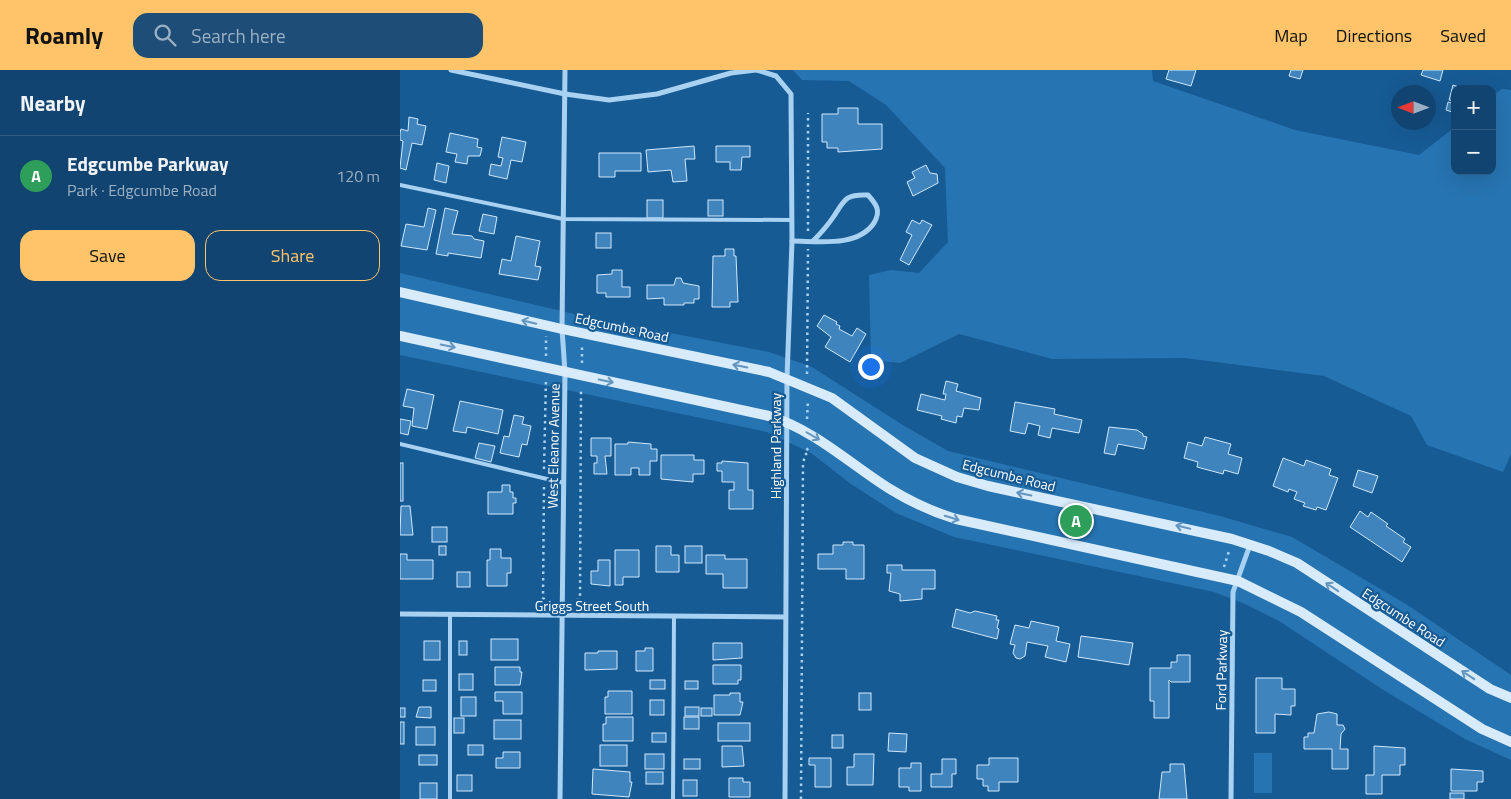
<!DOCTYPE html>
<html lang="en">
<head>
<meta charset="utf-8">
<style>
	:root { --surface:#114470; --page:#1e4e78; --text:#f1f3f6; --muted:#9cb0c3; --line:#305c83; --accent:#ffc469 }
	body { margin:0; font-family:"Titillium Web",sans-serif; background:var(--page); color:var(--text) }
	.controls { position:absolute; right:15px; top:15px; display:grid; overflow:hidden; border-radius:10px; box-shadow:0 5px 20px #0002 }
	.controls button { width:45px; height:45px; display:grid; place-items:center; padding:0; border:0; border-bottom:1px solid var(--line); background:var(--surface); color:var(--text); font:25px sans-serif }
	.compass { position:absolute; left:991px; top:15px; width:45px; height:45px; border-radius:50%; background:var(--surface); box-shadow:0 5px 20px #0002; rotate:270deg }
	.you { position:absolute; left:470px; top:296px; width:18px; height:18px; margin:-12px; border:4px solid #fff; border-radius:50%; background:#1a73e8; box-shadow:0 0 0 8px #1a73e833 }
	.badge { display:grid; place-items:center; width:32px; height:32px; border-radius:50%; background:var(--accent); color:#fff; font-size:16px; font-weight:700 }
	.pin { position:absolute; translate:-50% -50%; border:2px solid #fff; box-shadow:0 1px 5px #0006 }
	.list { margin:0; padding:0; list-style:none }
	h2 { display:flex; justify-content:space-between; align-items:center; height:65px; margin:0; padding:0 20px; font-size:21px }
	h2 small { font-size:16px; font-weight:400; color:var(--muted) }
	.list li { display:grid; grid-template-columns:32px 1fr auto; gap:15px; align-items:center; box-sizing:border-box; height:80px; padding:0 20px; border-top:1px solid var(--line) }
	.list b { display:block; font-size:19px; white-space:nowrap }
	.list p { margin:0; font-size:16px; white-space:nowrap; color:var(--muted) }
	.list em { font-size:16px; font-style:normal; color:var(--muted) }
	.actions { display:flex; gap:10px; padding:15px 20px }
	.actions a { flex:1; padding:11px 0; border:1px solid var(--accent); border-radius:15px; text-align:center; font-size:18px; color:var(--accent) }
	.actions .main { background:var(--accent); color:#111 }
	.icon { flex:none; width:28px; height:28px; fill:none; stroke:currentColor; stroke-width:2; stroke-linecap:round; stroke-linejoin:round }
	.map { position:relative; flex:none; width:1111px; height:729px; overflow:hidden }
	header { display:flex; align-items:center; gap:30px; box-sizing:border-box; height:70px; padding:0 25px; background:var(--accent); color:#111 }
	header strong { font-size:24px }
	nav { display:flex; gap:28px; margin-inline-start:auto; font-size:18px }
	.search { width:350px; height:45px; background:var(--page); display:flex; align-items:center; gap:12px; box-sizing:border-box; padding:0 18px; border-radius:15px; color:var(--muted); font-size:19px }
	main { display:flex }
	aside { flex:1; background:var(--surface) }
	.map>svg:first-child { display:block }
	.green { fill:#2774b2 }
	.building { fill:#4084bd; stroke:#d0e8fc }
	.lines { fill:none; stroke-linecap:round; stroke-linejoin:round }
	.path { stroke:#a9d1f1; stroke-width:2.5; stroke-dasharray:2.5 4; stroke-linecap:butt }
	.lane { stroke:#a9d1f1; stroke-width:4 }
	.street { stroke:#a9d1f1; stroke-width:5 }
	.secondary { stroke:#d7ebfb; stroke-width:10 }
	.oneway { stroke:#6495be }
	.labels { text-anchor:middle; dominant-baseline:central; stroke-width:4.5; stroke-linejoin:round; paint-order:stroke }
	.street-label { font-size:14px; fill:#fff; stroke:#175b95 }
</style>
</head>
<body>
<header>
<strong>Roamly</strong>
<div class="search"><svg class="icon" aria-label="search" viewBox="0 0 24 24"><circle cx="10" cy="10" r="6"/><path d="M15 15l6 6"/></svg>Search here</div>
<nav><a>Map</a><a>Directions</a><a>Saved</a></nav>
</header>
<main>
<aside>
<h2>Nearby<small></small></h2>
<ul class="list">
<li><span class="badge" style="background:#2e9e5b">A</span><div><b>Edgcumbe Parkway</b><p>Park · Edgcumbe Road</p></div><em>120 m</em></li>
</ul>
<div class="actions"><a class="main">Save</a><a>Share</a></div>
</aside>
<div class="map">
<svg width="1111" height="729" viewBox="0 0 1111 729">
	<rect width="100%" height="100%" fill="#175b95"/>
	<g class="green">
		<polygon points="393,0 752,0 753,11 895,60 1019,85 1055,57 1055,101 1092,101 1092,26 1102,19 1111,20 1111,384 1103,402 1027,375 1011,346 924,306 785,288 652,289 559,264 500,293 471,290 469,205 491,200 519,203 548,172 545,98 486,35 449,11 402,10"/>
		<polygon points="0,203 187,247 369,282 412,297 501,354 548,381 820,446 892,467 1006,534 1111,605 1111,690 1065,669 985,621 879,551 845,534 814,522 554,467 496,443 451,414 411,383 367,362 0,285"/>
		<rect x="854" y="683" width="18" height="40"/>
	</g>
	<g class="building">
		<polygon points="769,0 796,0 791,16 766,9"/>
		<polygon points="891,0 903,0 900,9 889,6"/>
		<polygon points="1023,0 1043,0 1040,11 1021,5"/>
		<polygon points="1053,15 1065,19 1055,19 1055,31 1049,30"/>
		<polygon points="1048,32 1055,34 1055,43 1046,40"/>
		<polygon points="438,38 458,38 458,54 482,54 482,79 438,82 438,78 427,78 427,72 422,72 422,44 438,44"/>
		<polygon points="9,47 18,49 17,54 26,56 22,75 12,73 6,100 0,98 3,71 0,70 0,63 1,59 8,61"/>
		<polygon points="50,63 78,69 77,77 82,78 80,86 68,86 67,94 55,92 57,84 46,82"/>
		<polygon points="102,67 126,72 122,92 111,90 107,109 89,105 91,94 101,96 103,88 98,87"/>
		<polygon points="294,76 295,89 285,89 287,111 273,112 271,100 248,102 246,80"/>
		<polygon points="316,76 350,76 350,87 342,87 341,100 330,100 330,92 316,92"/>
		<polygon points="199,83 241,83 241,101 215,101 215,107 199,107"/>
		<polygon points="37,93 49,96 46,113 34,110"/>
		<polygon points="526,95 530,103 537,104 538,113 513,126 507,112 515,108 512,102"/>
		<rect x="247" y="130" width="16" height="18"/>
		<rect x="308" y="130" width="15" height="16"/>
		<polygon points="28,138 36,140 27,180 1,176 6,154 24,157"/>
		<polygon points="45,138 58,141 52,164 72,166 74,169 84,171 81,188 48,183 48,186 36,184"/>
		<polygon points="83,144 97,147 94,164 79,161"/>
		<polygon points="512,150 520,154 522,150 532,155 509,195 500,190 512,165 506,162"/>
		<rect x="196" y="163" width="15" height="15"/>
		<polygon points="116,166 140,171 135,196 141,197 138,210 99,204 102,189 111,191"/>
		<polygon points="325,179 334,179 334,186 336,186 338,232 330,232 330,237 312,237 313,186 325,186"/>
		<polygon points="212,200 222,200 222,217 230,217 230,227 206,227 206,223 197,223 197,205 212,204"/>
		<polygon points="276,208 281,208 283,213 299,216 299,229 294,229 294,233 284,233 284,235 264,235 264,228 247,229 247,215 274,215"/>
		<polygon points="424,245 437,252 436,254 440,256 439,259 452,266 457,258 466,264 450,292 425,277 431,267 417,256"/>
		<polygon points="546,311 558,314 556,321 581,328 579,340 564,338 562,347 557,346 556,353 541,349 542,346 517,340 521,324 545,330 546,324 543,324"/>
		<polygon points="7,319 34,325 27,359 12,356 14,338 3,336"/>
		<polygon points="60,331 103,340 98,364 67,357 66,363 53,361"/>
		<polygon points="615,332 655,339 654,344 682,350 679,363 652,358 650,368 638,365 640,356 628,353 625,364 610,361"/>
		<polygon points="114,345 124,347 122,354 131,356 127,375 122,374 119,387 100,383 104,366 109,367"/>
		<polygon points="0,349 11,351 8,365 0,363"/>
		<polygon points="709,357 737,360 743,364 743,366 747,367 744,379 718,374 715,385 704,383"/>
		<polygon points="805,367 831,374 828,384 842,388 838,404 824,400 823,404 797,397 798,392 784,388 788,372 802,376"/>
		<polygon points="191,368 211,368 211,386 205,386 207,404 194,404 194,393 197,393 197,386 191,386"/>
		<polygon points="228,372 251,374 251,379 257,379 257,391 250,391 250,405 239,405 239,398 231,398 231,405 215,405 215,374 228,374"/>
		<polygon points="79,373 95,376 91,392 75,388"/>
		<polygon points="261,385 294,385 294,390 304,390 304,404 293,404 293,412 261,409"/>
		<polygon points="883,388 904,396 906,390 931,399 929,405 938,408 926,440 917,437 916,440 903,436 905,433 894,429 897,422 889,419 888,422 873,416"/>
		<polygon points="322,391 348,393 348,420 353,420 353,439 329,439 329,420 334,420 334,412 322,412 322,401 317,401 317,393 322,393"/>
		<rect x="0" y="393" width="3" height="38"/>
		<polygon points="958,400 978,406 972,423 953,416"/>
		<polygon points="102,415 110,415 110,422 113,422 113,428 116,428 116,433 113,433 113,444 88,444 88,422 102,422"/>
		<polygon points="1,436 10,436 13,465 0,465"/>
		<polygon points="960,441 968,447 971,442 988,454 986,456 1005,469 1003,472 1011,477 1002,492 950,457"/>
		<rect x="32" y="457" width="15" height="15"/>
		<polygon points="443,472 453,472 453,475 464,475 464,509 446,509 446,499 418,499 418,484 433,484 433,475 443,475"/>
		<rect x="39" y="476" width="7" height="9"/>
		<polygon points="256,476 271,476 271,485 279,485 279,502 256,502"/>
		<rect x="285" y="476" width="17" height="17"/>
		<polygon points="90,479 101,479 101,488 111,488 111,503 107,503 107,516 87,516 87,490 90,490"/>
		<polygon points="215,480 239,480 239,507 223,507 223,515 215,515"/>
		<polygon points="0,484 7,484 7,490 33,490 33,509 0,509"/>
		<polygon points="306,485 325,485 325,489 347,489 347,518 323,518 323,504 306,504"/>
		<polygon points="198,490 210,490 210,516 191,514 191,501 198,501"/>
		<polygon points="487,495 502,495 502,500 535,500 535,519 522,519 522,529 500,531 500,524 489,521 491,503 487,503"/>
		<rect x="57" y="502" width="13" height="15"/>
		<polygon points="556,539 570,543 575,541 597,546 596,550 599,550 597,558 599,559 597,569 552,557"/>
		<polygon points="631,551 659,557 656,571 670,574 666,592 645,587 648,576 627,572 625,586 620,589 616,588 613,583 615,575 610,574 615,555 629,558"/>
		<polygon points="681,566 733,573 729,595 678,587"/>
		<rect x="91" y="569" width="27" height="21"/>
		<rect x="24" y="571" width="16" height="19"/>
		<rect x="59" y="571" width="8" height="14"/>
		<polygon points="313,573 342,573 342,588 313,590"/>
		<polygon points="245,578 253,578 253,601 236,601 236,581 245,581"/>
		<polygon points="198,581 217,581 217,599 185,600 185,583 198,583"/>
		<polygon points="777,585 790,585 790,612 771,612 769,610 769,648 754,648 754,631 750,631 750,598 771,598 771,592 777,592"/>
		<polygon points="313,595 341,595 341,610 338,610 338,614 313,614"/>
		<polygon points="95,597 120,597 120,602 122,602 120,615 95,615"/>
		<rect x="59" y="604" width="14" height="16"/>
		<polygon points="856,608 882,608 882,619 895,619 895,636 891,636 891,645 875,644 875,663 856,663"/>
		<rect x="23" y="610" width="13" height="11"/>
		<rect x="250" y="610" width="15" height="9"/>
		<rect x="285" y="611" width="13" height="8"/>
		<polygon points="208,621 232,621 232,644 205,644 205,627 208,627"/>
		<polygon points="95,622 122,622 122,644 103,644 103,631 95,631"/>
		<polygon points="330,623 340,623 340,632 343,632 340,645 314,645 314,625 330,625"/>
		<rect x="459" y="623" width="12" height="17"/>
		<rect x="61" y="627" width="15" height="19"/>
		<rect x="250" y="630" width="14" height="15"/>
		<polygon points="19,637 31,637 31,648 16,647"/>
		<rect x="285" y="637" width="14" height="9"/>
		<rect x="0" y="638" width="5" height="9"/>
		<rect x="301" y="638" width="11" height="8"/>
		<polygon points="929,642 937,644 937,655 943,655 945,659 941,664 940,679 948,679 948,699 932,699 932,679 904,679 904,667 908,667 908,663 914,663 917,644"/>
		<polygon points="206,647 233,647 233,671 203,671 203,654 206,654"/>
		<rect x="284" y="647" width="15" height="12"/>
		<rect x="54" y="648" width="10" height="15"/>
		<rect x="94" y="650" width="27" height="19"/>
		<rect x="0" y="652" width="4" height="22"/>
		<rect x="318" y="653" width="32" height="18"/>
		<rect x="16" y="657" width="19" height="18"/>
		<rect x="252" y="663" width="14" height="9"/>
		<polygon points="489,663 507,664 506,682 488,681"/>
		<rect x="432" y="665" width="11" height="13"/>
		<rect x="68" y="675" width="15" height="10"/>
		<rect x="200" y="675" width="27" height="21"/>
		<polygon points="322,676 342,676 344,696 322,697"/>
		<polygon points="974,676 1005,678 1005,695 1000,695 1000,705 982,705 982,724 966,724 966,705 974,705"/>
		<polygon points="103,682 120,682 120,698 96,698 96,688 103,688"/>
		<rect x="245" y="684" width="19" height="15"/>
		<polygon points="454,684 474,684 473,715 447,715 447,697 454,697"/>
		<rect x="19" y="685" width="18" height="10"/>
		<polygon points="409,688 431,688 431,717 415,717 415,695 409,695"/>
		<polygon points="589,688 618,688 618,712 599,712 599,721 588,721 588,716 583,716 583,709 577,709 577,695 589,695"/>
		<rect x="284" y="689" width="16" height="10"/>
		<polygon points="542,689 556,689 556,704 552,704 552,717 531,717 531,704 542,704"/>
		<polygon points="511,693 521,693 521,721 509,721 509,717 499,717 499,698 511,698"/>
		<polygon points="770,694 784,694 787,729 759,729 762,702 770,702"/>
		<polygon points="193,699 230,702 230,712 232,712 229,727 192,724"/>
		<polygon points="1051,699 1083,701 1083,712 1077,712 1077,721 1051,721"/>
		<rect x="246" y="702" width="17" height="12"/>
		<rect x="57" y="705" width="15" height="16"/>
		<polygon points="329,708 343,708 343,712 350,712 350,727 329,727"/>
		<rect x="283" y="710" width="14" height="16"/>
		<rect x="20" y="713" width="17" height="16"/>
		<rect x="1050" y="723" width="14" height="6"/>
	</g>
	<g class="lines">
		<g class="path">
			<polyline points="408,161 408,43"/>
			<polyline points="146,286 146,266"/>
			<polyline points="182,293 182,276"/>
			<polyline points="407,304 408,179"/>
			<polyline points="407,349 408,330"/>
			<polyline points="144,399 146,309"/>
			<polyline points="144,417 143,528 146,531"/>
			<polyline points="824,497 829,481"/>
			<polyline points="177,531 180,528 181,321"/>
			<polyline points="401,729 403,394 405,385 409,381 406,378"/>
		</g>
		<g class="lane">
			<polyline points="0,115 163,149 391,150"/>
			<polyline points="0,374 164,413"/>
			<polyline points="50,729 50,544"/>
			<polyline points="273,729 274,546"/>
		</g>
		<g class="street">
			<polyline points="51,0 165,24 209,30 257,24 331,3 356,0"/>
			<polyline points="357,0 376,6 391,24 392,171 387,308 385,729"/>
			<path d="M392 171C417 171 457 178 474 153 481 141 477 135 468 125 446 124 445 129 434 146 428 155 421 163 413 171"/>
			<polyline points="0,544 385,547"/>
			<polyline points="160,729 165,302 162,259 165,0"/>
			<polyline points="831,729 833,522 850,475"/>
		</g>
		<g class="secondary">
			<polyline points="0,222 162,259 369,302 432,328 515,388 557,407 588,416 832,469 869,481 897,493 1090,619 1111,628"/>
			<path d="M0 266 369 346C415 360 450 394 490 419 511 432 533 442 556 449L838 511 901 542 1082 659 1111 672"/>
		</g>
	</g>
	<defs><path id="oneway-shaft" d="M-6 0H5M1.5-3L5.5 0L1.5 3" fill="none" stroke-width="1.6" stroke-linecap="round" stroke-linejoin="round" transform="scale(1.25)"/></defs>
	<g class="oneway">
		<use href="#oneway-shaft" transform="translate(129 252) rotate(-167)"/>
		<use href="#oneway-shaft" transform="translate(48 276) rotate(12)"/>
		<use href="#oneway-shaft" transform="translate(340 296) rotate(-168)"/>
		<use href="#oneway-shaft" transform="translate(206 311) rotate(12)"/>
		<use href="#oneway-shaft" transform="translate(413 366) rotate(30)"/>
		<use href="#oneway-shaft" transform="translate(624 424) rotate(-168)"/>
		<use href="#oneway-shaft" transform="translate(552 448) rotate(17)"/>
		<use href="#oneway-shaft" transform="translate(783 457) rotate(-167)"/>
		<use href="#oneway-shaft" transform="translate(932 517) rotate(-146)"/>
		<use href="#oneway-shaft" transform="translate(1068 605) rotate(-147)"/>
	</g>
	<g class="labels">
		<g class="street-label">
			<text transform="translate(222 257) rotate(12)">Edgcumbe Road</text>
			<text transform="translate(153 376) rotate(-89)">West Eleanor Avenue</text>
			<text transform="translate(375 376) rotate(-90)">Highland Parkway</text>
			<text transform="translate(609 405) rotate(14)">Edgcumbe Road</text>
			<text x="192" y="535">Griggs Street South</text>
			<text transform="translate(1004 547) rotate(33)">Edgcumbe Road</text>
			<text transform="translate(821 600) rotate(-89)">Ford Parkway</text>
		</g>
	</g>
</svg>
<div class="controls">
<button>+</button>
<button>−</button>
</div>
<svg class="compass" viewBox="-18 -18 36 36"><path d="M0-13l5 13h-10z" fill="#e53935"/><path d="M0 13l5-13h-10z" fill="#9cb0c3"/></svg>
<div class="you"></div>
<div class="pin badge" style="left:676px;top:451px;background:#2e9e5b">A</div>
</div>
</main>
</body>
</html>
